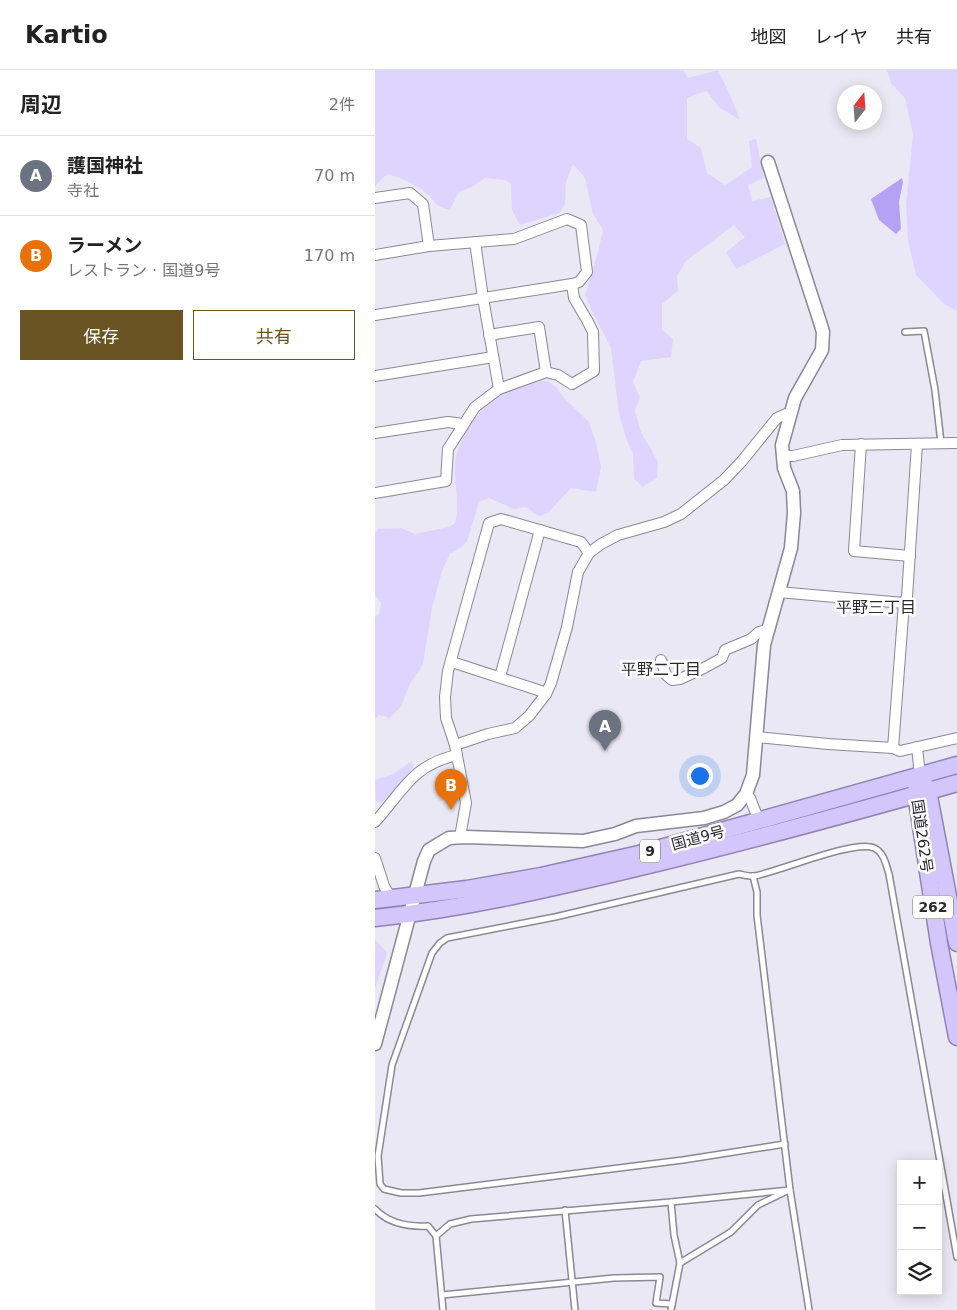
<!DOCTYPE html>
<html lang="ja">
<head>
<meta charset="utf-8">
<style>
	:root { --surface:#fff; --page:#f2f2f2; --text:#222; --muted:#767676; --line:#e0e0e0; --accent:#6a5424 }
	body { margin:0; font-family:"DejaVu Sans","Noto Sans JP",sans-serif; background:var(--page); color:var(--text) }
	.controls { position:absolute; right:15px; bottom:15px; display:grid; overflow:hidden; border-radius:0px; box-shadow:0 2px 12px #0003 }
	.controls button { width:45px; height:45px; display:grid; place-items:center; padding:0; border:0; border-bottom:1px solid var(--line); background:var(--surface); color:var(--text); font:25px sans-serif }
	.compass { position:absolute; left:462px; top:15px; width:45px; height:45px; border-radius:50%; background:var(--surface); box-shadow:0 2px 12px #0003; rotate:17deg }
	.you { position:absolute; left:324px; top:705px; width:18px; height:18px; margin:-12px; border:4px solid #fff; border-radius:50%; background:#1a73e8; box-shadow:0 0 0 8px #1a73e833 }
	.badge { display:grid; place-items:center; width:32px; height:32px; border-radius:50%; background:var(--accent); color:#fff; font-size:16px; font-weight:700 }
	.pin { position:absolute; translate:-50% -41px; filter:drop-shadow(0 1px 2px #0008) }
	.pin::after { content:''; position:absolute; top:26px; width:18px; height:15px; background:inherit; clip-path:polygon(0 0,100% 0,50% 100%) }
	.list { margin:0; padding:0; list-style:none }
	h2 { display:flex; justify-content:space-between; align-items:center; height:65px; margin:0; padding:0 20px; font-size:21px }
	h2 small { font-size:16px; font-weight:400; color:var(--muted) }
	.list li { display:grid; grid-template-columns:32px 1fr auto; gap:15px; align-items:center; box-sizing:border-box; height:80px; padding:0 20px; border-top:1px solid var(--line) }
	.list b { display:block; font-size:19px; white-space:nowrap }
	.list p { margin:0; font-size:16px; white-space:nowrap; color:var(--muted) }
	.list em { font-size:16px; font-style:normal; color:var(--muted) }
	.actions { display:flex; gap:10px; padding:15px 20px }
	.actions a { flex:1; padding:11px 0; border:1px solid var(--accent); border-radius:0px; text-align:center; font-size:18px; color:var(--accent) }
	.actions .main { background:var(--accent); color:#fff }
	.icon { flex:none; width:28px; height:28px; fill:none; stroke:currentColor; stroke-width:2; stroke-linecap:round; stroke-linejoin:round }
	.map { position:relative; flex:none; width:582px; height:1240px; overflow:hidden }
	header { display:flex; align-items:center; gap:30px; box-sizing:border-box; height:70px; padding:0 25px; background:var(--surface); border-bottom:1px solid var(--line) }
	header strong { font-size:24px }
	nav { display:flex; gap:28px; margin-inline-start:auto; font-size:18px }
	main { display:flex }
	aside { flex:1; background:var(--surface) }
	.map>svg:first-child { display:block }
	.green { fill:#ddd5fe }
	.water { fill:#b6a2f5 }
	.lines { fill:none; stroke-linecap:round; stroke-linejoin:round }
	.service-casing { stroke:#8a8893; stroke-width:8 }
	.minor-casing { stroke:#8a8893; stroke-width:12 }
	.tertiary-casing { stroke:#8a8893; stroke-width:15 }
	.trunk-casing { stroke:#8f85b3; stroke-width:19 }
	.service { stroke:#fff; stroke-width:5 }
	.minor { stroke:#fff; stroke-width:10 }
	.tertiary { stroke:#fff; stroke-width:12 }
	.trunk { stroke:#d2c6fb; stroke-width:16 }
	.labels { text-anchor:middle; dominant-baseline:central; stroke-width:5; stroke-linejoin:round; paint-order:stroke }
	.shield { fill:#fff; stroke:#6a696d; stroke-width:1 }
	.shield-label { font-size:14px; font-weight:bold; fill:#2a292e }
	.street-label { font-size:15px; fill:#2a292e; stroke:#fff }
	.neighbourhood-label { font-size:16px; fill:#2a292e; stroke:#fff }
</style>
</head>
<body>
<header>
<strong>Kartio</strong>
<nav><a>地図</a><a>レイヤ</a><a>共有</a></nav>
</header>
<main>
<aside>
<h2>周辺<small>2件</small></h2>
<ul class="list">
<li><span class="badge" style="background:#6b7280">A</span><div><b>護国神社</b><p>寺社</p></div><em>70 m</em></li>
<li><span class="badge" style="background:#e8710a">B</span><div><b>ラーメン</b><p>レストラン · 国道9号</p></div><em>170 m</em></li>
</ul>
<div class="actions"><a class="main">保存</a><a>共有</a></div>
</aside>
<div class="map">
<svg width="582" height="1240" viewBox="0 0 582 1240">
	<rect width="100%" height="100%" fill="#eae8f4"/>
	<g class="green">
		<path d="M0 0H308L313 8 343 0 355 25 365 50 345 38 331 21 312 28V69L326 78 332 103 350 115 377 97 374 71 381 69 389 108 373 115 377 131 396 127 410 174 361 199 351 182 370 167 359 155 311 191 302 206 303 221 287 234V260L298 269 296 287 266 291 258 312 265 327 260 341 266 362 283 392 282 408 268 417 259 409 258 383 252 371 244 344 236 278 220 247 210 225 223 182 228 160 218 144 210 108 198 94 191 112 190 134 184 143 145 155 137 140 136 114 130 110 110 108 97 117 84 122 75 140C56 135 63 133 51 123 39 113 26 108 12 104L0 116Z"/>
		<polygon points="512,0 582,0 582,241 569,234 541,205 533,171 531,135 538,64 530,28 516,13"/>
		<path d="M166 311H172L182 318 189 328 214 352 221 373 226 397 221 422 196 418 173 443 164 446 151 437 139 439 114 428 104 432 92 471 88 476 75 484 67 501 57 538 48 594 35 614 26 636 15 648 4 645 0 649V547L4 544 6 533 0 525V463L3 459 26 458 40 464 74 457 80 453C85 437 80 417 80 400 80 371 101 340 126 325 137 318 153 315 166 311Z"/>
		<polygon points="37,691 38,697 26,715 6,733 1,731 0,710 18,704"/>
		<polygon points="0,869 12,883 0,918"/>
	</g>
	<polygon class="water" points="527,108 528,112 524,132 526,159 521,164 504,150 496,129"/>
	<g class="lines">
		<g class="service-casing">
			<g id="service">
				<polyline points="530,262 549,261 560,320 566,373"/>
				<polyline points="378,806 382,822 382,845 415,1120 434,1240"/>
				<path d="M410 1074 308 1090 44 1123H26L9 1119 5 1114 3 1086 17 995 57 883 65 873 72 868 180 847 364 804C369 805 375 807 379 806 403 802 480 769 499 778 509 782 511 795 514 804L582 1187"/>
				<polyline points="296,1132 299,1165 305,1193 296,1240"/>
				<path d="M0 1139C14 1154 34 1157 53 1156L61 1166"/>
				<polyline points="190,1140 200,1240"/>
				<polyline points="305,1193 356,1162 383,1135 412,1121"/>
				<polyline points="67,1225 239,1208 285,1207 281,1233 297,1234"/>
				<polyline points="68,1240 61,1166 75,1154 96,1149 296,1132 415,1120"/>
			</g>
		</g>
		<g class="minor-casing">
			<g id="minor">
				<polyline points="0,128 35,123 48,134 54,176"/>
				<polyline points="100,172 108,228 124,319"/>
				<polyline points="0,185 54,176 139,169 192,149 206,155 212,202 204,212 197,214 0,245"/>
				<polyline points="114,265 164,257 171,302"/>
				<polyline points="0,306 118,287"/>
				<polyline points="0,363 73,352 88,354"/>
				<polyline points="486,374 479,481 535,486"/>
				<polyline points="542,374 532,527 529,533 518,678 525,681 582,668"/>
				<polyline points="407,386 418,386 467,375 582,373"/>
				<polyline points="0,423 71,411 73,379 100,337 124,319 171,302 183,305 197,314 219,301 218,262 212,250 199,228 197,214"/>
				<polyline points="403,522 529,533"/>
				<polyline points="286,590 291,605 297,610 305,609 329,598 347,588 350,580 376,569 384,562 392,560"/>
				<polyline points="77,592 166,621 171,624"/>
				<polyline points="125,607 165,460"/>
				<polyline points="381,667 453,674 518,678"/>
				<polyline points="80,675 113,664 140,658 154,646 171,624 176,613 192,557 203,502 214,483 226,474 243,465 289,452 306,444 349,410 367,391 402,348 411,344 414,345"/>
				<polyline points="542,677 545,706"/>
				<polyline points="371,724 375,728 384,751"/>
				<path d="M0 752C28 721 37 695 82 685"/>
				<polyline points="85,767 91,733 80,675 71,648 70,627 73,601 114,453 126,449 206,472 214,483"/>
				<polyline points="0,788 9,816 16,828"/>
			</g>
		</g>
		<g class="tertiary-casing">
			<polyline id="tertiary" points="0,974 49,791 54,780 74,768 91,767 208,771 240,764 261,756 329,748 349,742 362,735 371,724 378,705 389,575 416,478 419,443 418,421 409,398 407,375 420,328 447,280 448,262 445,252 393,92"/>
		</g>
		<g class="trunk-casing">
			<g id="trunk">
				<polyline points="548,712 553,721 582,873"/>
				<polyline points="542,715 541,724 564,873 582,967"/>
				<polyline points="0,830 92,819 166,806 264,784 582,695"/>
				<path d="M0 848C86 839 169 820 253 800 363 774 473 744 582 713"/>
			</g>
		</g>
		<use href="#service" class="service"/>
		<use href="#minor" class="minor"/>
		<use href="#tertiary" class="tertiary"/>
		<use href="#trunk" class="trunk"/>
	</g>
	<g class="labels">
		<g class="shield">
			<rect x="265" y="769.5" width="20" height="23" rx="4"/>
			<rect x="538" y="825.5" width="40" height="23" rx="4"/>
		</g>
		<g class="shield-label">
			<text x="275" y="781">9</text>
			<text x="558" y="837">262</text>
		</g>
		<g class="street-label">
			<text transform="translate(547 766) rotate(82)">国道262号</text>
			<text transform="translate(323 768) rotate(-15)">国道9号</text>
		</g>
		<g class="neighbourhood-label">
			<text x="501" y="537">平野三丁目</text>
			<text x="286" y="599">平野二丁目</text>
		</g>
	</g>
</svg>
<div class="controls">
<button>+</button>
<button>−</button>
<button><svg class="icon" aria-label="layers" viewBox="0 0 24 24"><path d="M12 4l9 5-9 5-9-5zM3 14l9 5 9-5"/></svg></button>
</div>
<svg class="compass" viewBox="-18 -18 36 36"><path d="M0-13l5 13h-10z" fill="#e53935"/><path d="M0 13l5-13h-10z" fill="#767676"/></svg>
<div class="you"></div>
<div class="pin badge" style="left:230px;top:681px;background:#6b7280">A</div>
<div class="pin badge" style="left:76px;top:740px;background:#e8710a">B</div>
</div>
</main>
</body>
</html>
